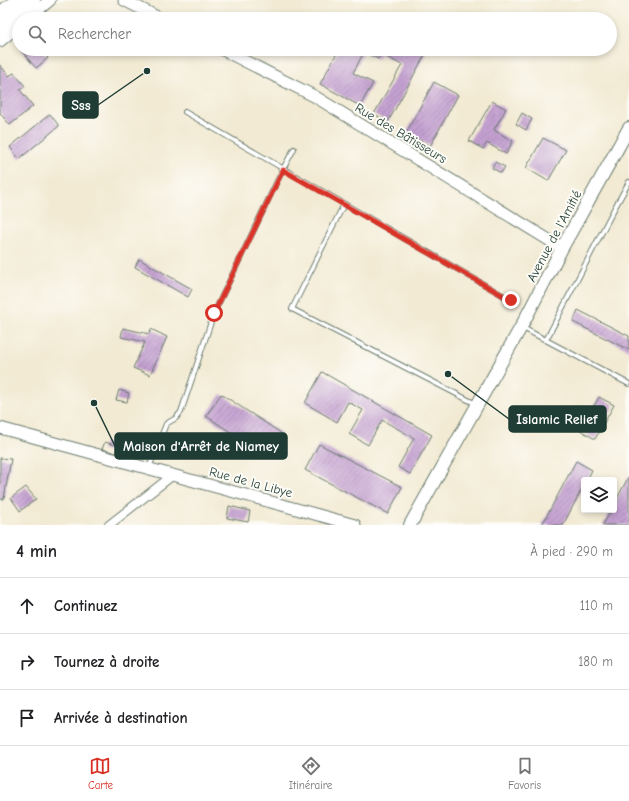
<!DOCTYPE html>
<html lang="fr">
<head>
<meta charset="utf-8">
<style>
	:root { --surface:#fff; --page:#f2f2f2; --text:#202124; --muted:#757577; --line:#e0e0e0; --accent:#d93025 }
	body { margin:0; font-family:"Comic Neue",sans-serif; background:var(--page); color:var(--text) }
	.controls { position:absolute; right:12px; bottom:12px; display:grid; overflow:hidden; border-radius:4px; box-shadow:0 2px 6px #0003 }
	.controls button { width:36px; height:36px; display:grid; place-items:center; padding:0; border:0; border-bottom:1px solid var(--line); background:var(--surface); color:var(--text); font:20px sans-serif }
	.stop { position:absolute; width:12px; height:12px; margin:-9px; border:3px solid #d93025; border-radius:50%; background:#fff }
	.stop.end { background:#d93025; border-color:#fff; box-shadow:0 1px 4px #0008 }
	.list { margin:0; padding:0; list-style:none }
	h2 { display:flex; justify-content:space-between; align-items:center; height:52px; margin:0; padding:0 16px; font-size:17px }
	h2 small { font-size:13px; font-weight:400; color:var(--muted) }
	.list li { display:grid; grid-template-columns:26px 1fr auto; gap:12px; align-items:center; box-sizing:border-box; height:56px; padding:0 16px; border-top:1px solid var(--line) }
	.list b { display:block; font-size:15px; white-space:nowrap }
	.list em { font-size:13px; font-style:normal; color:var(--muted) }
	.icon { flex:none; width:22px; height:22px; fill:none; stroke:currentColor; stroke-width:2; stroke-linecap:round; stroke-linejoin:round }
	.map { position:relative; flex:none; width:629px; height:525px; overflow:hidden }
	.search { position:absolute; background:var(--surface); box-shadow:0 2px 6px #0003; left:12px; right:12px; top:12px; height:44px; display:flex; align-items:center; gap:10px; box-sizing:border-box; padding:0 14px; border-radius:22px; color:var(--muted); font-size:15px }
	.sheet { height:220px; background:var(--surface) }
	nav { display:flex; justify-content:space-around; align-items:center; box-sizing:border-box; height:56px; border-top:1px solid var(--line); background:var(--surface); font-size:11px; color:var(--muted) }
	nav a { display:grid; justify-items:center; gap:2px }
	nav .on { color:var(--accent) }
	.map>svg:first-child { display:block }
	.building { fill:url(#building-hatch) }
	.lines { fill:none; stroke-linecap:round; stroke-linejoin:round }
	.lane-casing { stroke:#697a6c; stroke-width:6 }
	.street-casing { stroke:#697a6c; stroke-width:10 }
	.secondary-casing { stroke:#697a6c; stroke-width:13 }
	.primary-casing { stroke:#697a6c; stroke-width:14 }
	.highway-casing { stroke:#697a6c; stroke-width:16 }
	.lane { stroke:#fff; stroke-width:4 }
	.street { stroke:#fff; stroke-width:8 }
	.secondary { stroke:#fff; stroke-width:11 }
	.primary { stroke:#fff; stroke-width:12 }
	.highway { stroke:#fff; stroke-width:14 }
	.route { stroke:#d93025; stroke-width:5 }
	.labels { text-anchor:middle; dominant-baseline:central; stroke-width:4; stroke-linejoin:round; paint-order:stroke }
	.street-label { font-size:13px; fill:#1f3d34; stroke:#fdfcf7 }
	.leader { fill:none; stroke:#1f3d34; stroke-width:1.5 }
	.callout-dot { fill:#1f3d34; stroke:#fdfcf7; stroke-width:1.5 }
	.callout { fill:#1f3d34; stroke:#1f3d34; stroke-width:1.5 }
	.callout-label { font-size:14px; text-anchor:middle; font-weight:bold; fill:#fff }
</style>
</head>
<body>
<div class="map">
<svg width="629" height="525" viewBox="0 0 629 525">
	<defs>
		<pattern id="building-hatch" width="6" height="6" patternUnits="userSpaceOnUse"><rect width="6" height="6" fill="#c5a1d1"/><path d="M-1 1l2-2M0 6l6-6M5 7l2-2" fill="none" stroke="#9f84aa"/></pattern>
	</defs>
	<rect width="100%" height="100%" fill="#fdfcf7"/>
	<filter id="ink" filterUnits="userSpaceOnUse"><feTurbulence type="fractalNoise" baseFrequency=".025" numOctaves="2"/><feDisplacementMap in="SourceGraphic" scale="8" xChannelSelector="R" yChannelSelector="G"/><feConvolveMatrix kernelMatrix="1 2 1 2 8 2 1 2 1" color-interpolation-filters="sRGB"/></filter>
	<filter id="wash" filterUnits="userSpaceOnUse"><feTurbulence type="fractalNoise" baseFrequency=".012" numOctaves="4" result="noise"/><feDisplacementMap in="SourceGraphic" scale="16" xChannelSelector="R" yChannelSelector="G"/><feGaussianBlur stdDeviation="0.9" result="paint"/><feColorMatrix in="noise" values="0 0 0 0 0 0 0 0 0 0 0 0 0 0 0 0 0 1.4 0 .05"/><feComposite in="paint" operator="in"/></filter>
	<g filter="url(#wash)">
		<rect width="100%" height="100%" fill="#f2ead3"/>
		<g id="blocks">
			<g class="building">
				<polygon points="20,49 41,49 48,58 36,68"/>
				<polygon points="339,49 423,49 427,51 388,122 374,114 402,65 381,54 378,59 364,52 353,73 373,83 360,106 320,84"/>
				<polygon points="0,65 9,76 14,73 25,86 20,90 33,106 10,125 0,113"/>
				<polygon points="434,82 458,95 430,146 406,133"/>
				<polygon points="492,101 506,109 494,130 513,141 506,154 487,143 483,149 469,141"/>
				<polygon points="522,113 532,119 526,130 516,124"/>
				<polygon points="50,114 59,126 19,159 10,147"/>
				<polygon points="543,138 566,150 548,181 526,168"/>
				<polygon points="495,162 505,167 501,173 492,168"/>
				<polygon points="139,259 192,289 188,297 135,267"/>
				<polygon points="578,310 629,336 629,350 573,322"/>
				<polygon points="123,328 149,334 151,329 167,337 150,375 133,368 145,342 121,337"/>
				<polygon points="322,372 432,435 410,474 398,467 414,438 382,420 368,445 349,434 363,410 348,402 337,422 305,403"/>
				<polygon points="119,390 129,393 127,402 116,400"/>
				<polygon points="221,394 281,433 267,456 206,416"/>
				<polygon points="599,397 614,405 595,439 580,430"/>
				<polygon points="105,442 118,446 116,453 102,449"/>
				<polygon points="319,444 402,487 388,514 305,470"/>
				<polygon points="0,458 11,459 4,499 0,499"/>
				<polygon points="576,461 592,470 587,480 584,480 584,485 563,525 542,525"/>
				<polygon points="629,476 629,525 603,525 611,510 614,510 614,504"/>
				<polygon points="26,487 36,499 20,511 11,498"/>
				<polygon points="229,506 250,511 248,522 227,518"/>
			</g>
		</g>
	</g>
	<g filter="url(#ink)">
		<use href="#blocks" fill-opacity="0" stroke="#697a6c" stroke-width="1"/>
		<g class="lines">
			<g class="lane-casing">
				<g id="lane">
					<polyline points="185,112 511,300"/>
					<polyline points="344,204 292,309 476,404"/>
					<polyline points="523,328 629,384"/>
					<polyline points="546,340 614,209 629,182"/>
					<polyline points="149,468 166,424 176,418 181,412 214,313 283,169 294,149"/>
				</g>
			</g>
			<g class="street-casing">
				<polyline id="street" points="109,525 173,475"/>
			</g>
			<g class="secondary-casing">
				<g id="secondary">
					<polyline points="124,0 161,19"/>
					<polyline points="27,19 50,0"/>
					<polyline points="0,41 19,25"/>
					<polyline points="221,49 314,96 562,248"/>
					<polyline points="0,428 355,525"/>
				</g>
			</g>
			<g class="primary-casing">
				<polyline id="primary" points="410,525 521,327 562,248 629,128"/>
			</g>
			<g class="highway-casing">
				<g id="highway">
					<polyline points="0,14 18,0"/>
					<polyline points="0,27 33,0"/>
				</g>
			</g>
			<use href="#lane" class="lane"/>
			<use href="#street" class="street"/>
			<use href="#secondary" class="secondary"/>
			<use href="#primary" class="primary"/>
			<use href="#highway" class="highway"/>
		</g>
	</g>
	<g class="lines" filter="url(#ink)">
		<polyline class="route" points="214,313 283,170 511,300"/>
	</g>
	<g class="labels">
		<g class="street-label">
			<text transform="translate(401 133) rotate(31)">Rue des Bâtisseurs</text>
			<text transform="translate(554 236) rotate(-62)">Avenue de l'Amitié</text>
			<text transform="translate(251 482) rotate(15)">Rue de la Libye</text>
		</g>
	</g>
	<path class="leader" d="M147 71L98 105M448 374L509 419M94 403L115 446"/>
	<g class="callout-dot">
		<circle cx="147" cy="71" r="4"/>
		<circle cx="448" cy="374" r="4"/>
		<circle cx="94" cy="403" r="4"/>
	</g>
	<g class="callout">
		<rect x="63" y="92" width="35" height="26" rx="4"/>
		<rect x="509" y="406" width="97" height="26" rx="4"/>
		<rect x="115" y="433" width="172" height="26" rx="4"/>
	</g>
	<g class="callout-label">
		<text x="81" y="110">Sss</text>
		<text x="557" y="424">Islamic Relief</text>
		<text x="201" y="451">Maison d'Arrêt de Niamey</text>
	</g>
</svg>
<div class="controls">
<button><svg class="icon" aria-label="layers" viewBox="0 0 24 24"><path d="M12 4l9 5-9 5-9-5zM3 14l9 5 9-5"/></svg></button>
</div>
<div class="stop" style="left:214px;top:313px"></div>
<div class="stop end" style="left:511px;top:300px"></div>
<div class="search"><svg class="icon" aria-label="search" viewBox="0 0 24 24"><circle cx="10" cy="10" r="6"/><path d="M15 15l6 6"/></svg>Rechercher</div>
</div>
<section class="sheet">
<h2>4 min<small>À pied · 290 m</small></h2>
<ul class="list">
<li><svg class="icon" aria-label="ahead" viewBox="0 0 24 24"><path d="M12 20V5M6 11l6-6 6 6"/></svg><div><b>Continuez</b></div><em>110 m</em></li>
<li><svg class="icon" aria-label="right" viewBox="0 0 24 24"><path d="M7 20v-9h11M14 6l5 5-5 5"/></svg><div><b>Tournez à droite</b></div><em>180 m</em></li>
<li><svg class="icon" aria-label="arrive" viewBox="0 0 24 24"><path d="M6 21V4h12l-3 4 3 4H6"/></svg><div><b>Arrivée à destination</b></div></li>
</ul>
</section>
<nav>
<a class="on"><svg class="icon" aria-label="map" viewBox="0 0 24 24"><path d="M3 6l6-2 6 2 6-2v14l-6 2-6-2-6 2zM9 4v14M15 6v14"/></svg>Carte</a>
<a><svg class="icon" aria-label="directions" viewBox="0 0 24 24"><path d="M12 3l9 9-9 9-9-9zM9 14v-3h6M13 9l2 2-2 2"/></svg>Itinéraire</a>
<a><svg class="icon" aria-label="saved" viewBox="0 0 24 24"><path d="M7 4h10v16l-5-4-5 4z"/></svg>Favoris</a>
</nav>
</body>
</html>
